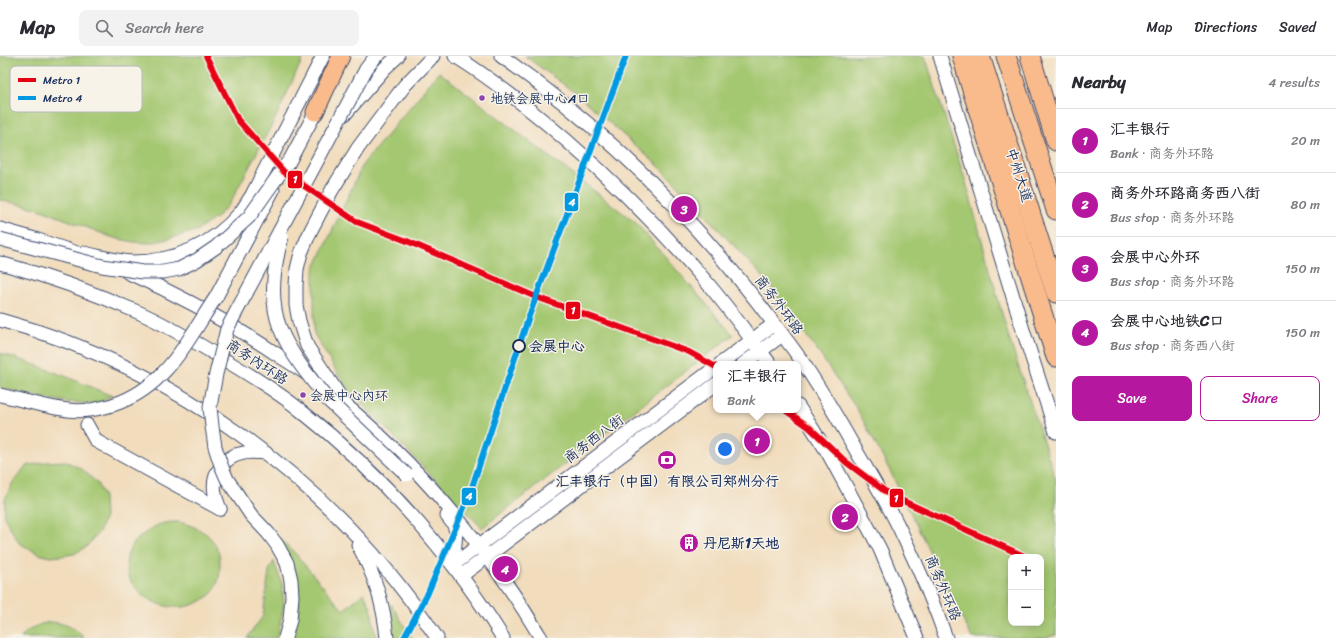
<!DOCTYPE html>
<html lang="en">
<head>
<meta charset="utf-8">
<style>
	:root { --surface:#fff; --page:#f2f2f3; --text:#2b2b33; --muted:#7c7c81; --line:#e1e1e2; --accent:#b5179e }
	body { margin:0; font-family:Sriracha,"LXGW WenKai TC",sans-serif; background:var(--page); color:var(--text) }
	.controls { position:absolute; right:12px; bottom:12px; display:grid; overflow:hidden; border-radius:8px; box-shadow:0 2px 10px #0003 }
	.controls button { width:36px; height:36px; display:grid; place-items:center; padding:0; border:0; border-bottom:1px solid var(--line); background:var(--surface); color:var(--text); font:20px sans-serif }
	.you { position:absolute; left:725px; top:393px; width:14px; height:14px; margin:-10px; border:3px solid #fff; border-radius:50%; background:#1a73e8; box-shadow:0 0 0 6px #1a73e833 }
	.badge { display:grid; place-items:center; width:26px; height:26px; border-radius:50%; background:var(--accent); color:#fff; font-size:13px; font-weight:700 }
	.pin { position:absolute; translate:-50% -50%; border:2px solid #fff; box-shadow:0 1px 4px #0006 }
	.popup { position:absolute; left:713px; top:305px; width:88px; height:52px; box-sizing:border-box; display:grid; place-content:center; border-radius:8px; background:var(--surface); filter:drop-shadow(0 1px 3px #0005); font-size:13px; white-space:nowrap; color:var(--muted) }
	.popup b { font-size:15px; color:var(--text) }
	.popup::after { content:''; position:absolute; left:50%; top:100%; margin-left:-8px; border:8px solid transparent; border-top-color:var(--surface) }
	.list { margin:0; padding:0; list-style:none }
	h2 { display:flex; justify-content:space-between; align-items:center; height:52px; margin:0; padding:0 16px; font-size:17px }
	h2 small { font-size:13px; font-weight:400; color:var(--muted) }
	.list li { display:grid; grid-template-columns:26px 1fr auto; gap:12px; align-items:center; box-sizing:border-box; height:64px; padding:0 16px; border-top:1px solid var(--line) }
	.list b { display:block; font-size:15px; white-space:nowrap }
	.list p { margin:0; font-size:13px; white-space:nowrap; color:var(--muted) }
	.list em { font-size:13px; font-style:normal; color:var(--muted) }
	.actions { display:flex; gap:8px; padding:12px 16px }
	.actions a { flex:1; padding:9px 0; border:1px solid var(--accent); border-radius:8px; text-align:center; font-size:14px; color:var(--accent) }
	.actions .main { background:var(--accent); color:#fff }
	.icon { flex:none; width:22px; height:22px; fill:none; stroke:currentColor; stroke-width:2; stroke-linecap:round; stroke-linejoin:round }
	.map { position:relative; flex:none; width:1056px; height:582px; overflow:hidden }
	header { display:flex; align-items:center; gap:24px; box-sizing:border-box; height:56px; padding:0 20px; background:var(--surface); border-bottom:1px solid var(--line) }
	header strong { font-size:19px }
	nav { display:flex; gap:22px; margin-inline-start:auto; font-size:14px }
	.search { width:280px; height:36px; background:var(--page); display:flex; align-items:center; gap:10px; box-sizing:border-box; padding:0 14px; border-radius:8px; color:var(--muted); font-size:15px }
	main { display:flex }
	aside { flex:1; background:var(--surface) }
	.map>svg:first-child { display:block }
	.green { fill:#a4c771; stroke:#607b68; fill-rule:evenodd }
	.lines { fill:none; stroke-linecap:round; stroke-linejoin:round }
	.minor-casing { stroke:#3b496c; stroke-width:15 }
	.major-casing { stroke:#3b496c; stroke-width:19 }
	.highway-casing { stroke:#3b496c; stroke-width:21 }
	.minor { stroke:#fff; stroke-width:13 }
	.major { stroke:#fabb8c; stroke-width:17 }
	.highway { stroke:#fabb8c; stroke-width:19 }
	.minor-bridge-casing { stroke:#3b496c; stroke-width:15; stroke-linecap:butt }
	.minor-bridge { stroke:#fff; stroke-width:13 }
	.metro-1-casing { stroke:#f7f3e8; stroke-width:9 }
	.metro-2-casing { stroke:#f7f3e8; stroke-width:9 }
	.metro-1 { stroke:#e60012; stroke-width:6 }
	.metro-2 { stroke:#019ae2; stroke-width:6 }
	.bus-dot { fill:#8e44ad; stroke:#f7f3e8; stroke-width:1.5 }
	.stop-dot { fill:#f7f3e8; stroke:#1b2f5e; stroke-width:2 }
	.labels { text-anchor:middle; dominant-baseline:central; stroke-width:3; stroke-linejoin:round; paint-order:stroke }
	.bus-label { font-size:13px; fill:#1b2f5e; stroke:#f7f3e8; text-anchor:start }
	.street-label { font-size:14px; fill:#1b2f5e; stroke:#f7f3e8 }
	.stop-label { font-size:14px; font-weight:bold; fill:#1b2f5e; stroke:#f7f3e8; text-anchor:start }
	.poi-label { font-size:14px; font-weight:bold; fill:#1b2f5e; stroke:#f7f3e8 }
	.key { fill:#f7f3e8; stroke:#b5b8bf; stroke-width:1 }
	.key-label { font-size:11px; fill:#1b2f5e }
	.line-badge { stroke:#f7f3e8; stroke-width:1.5 }
	.badge-label { font-size:11px; text-anchor:middle; font-weight:bold; fill:#fff }
</style>
</head>
<body>
<header>
<strong>Map</strong>
<div class="search"><svg class="icon" aria-label="search" viewBox="0 0 24 24"><circle cx="10" cy="10" r="6"/><path d="M15 15l6 6"/></svg>Search here</div>
<nav><a>Map</a><a>Directions</a><a>Saved</a></nav>
</header>
<main>
<div class="map">
<svg width="1056" height="582" viewBox="0 0 1056 582">
	<rect width="100%" height="100%" fill="#f7f3e8"/>
	<filter id="ink" filterUnits="userSpaceOnUse"><feTurbulence type="fractalNoise" baseFrequency=".025" numOctaves="2"/><feDisplacementMap in="SourceGraphic" scale="8" xChannelSelector="R" yChannelSelector="G"/><feConvolveMatrix kernelMatrix="1 2 1 2 8 2 1 2 1" color-interpolation-filters="sRGB"/></filter>
	<filter id="wash" filterUnits="userSpaceOnUse"><feTurbulence type="fractalNoise" baseFrequency=".012" numOctaves="4" result="noise"/><feDisplacementMap in="SourceGraphic" scale="16" xChannelSelector="R" yChannelSelector="G"/><feGaussianBlur stdDeviation="0.9" result="paint"/><feColorMatrix in="noise" values="0 0 0 0 0 0 0 0 0 0 0 0 0 0 0 0 0 1.4 0 .05"/><feComposite in="paint" operator="in"/></filter>
	<g filter="url(#wash)">
		<rect width="100%" height="100%" fill="#f1dcbc"/>
		<g class="green">
			<polygon points="0,0 304,0 276,61 230,147 217,161 198,174 168,183 150,187 134,186 114,182 36,152 0,144"/>
			<path d="M525 0H925L965 123 1008 279 1056 424V579L1044 582H972L890 415 858 355 817 294 764 222 663 114 578 39ZM1011 501H1041V567H1011Z"/>
			<polygon points="439,16 636,167 733,279 482,472 345,330 314,278 314,214 363,108"/>
			<path d="M0 297C39 309 75 324 112 340L95 348 68 346 48 343 0 332Z"/>
			<polygon points="65,405 82,413 97,427 104,441 105,461 99,476 86,491 74,498 61,500 50,501 39,498 19,487 4,461 5,443 13,426 26,410 47,406"/>
			<path d="M179 466C203 472 221 484 220 510 220 519 218 529 213 536 166 582 88 513 148 475 152 473 156 469 161 468 166 466 173 466 179 466Z"/>
			<polygon points="279,482 293,495 343,554 364,537 371,552 376,582 292,582 299,550 296,519"/>
			<polygon points="274,505 282,528 284,549 277,582 247,582 263,560 269,515"/>
			<polygon points="391,548 412,582 391,582"/>
			<path d="M50 566C64 567 75 571 84 582H21C28 573 38 568 50 566Z"/>
		</g>
	</g>
	<g filter="url(#ink)">
		<g class="lines">
			<g class="minor-casing">
				<g id="minor">
					<path d="M455 0C495 25 531 54 566 84 618 129 665 177 709 229 730 254 750 281 770 308"/>
					<path d="M501 0C605 73 696 164 772 265 782 278 792 291 801 304 823 336 842 370 861 403 876 429 892 455 904 482 920 515 934 548 946 582"/>
					<polyline points="940,0 1023,274 1056,376"/>
					<polyline points="345,58 385,12 398,0"/>
					<polyline points="284,115 320,48"/>
					<polyline points="0,173 35,183 92,202"/>
					<path d="M83 197C99 200 116 205 132 206 174 206 213 189 240 157 245 151 248 145 252 139L323 0"/>
					<path d="M0 207C48 220 95 237 140 257 169 270 197 287 225 304 250 319 277 335 300 354 380 417 449 495 503 582"/>
					<path d="M127 216C180 239 230 267 278 299 292 308 307 317 320 328 409 398 484 485 541 582"/>
					<polyline points="216,241 273,134"/>
					<path d="M0 264C177 312 337 429 437 582"/>
					<polyline points="720,308 774,268"/>
					<polyline points="743,308 782,279"/>
					<polyline points="339,339 307,290 299,265 296,249 296,230 297,213 301,197 311,174 332,134 358,92 405,29 433,0"/>
					<polyline points="798,350 828,397 880,493 917,582"/>
					<polyline points="87,369 96,385 220,453"/>
					<path d="M220 453C218 448 216 443 215 438 211 418 224 400 244 397 250 395 259 397 266 397"/>
					<polyline points="447,460 454,469 456,476 453,509"/>
					<path d="M358 489C374 517 384 550 387 582"/>
					<polyline points="453,509 716,311"/>
					<polyline points="461,520 716,328"/>
				</g>
			</g>
			<g class="major-casing">
				<polyline id="major" points="315,56 341,0"/>
			</g>
			<g class="highway-casing">
				<g id="highway">
					<polyline points="962,0 973,37 1056,301"/>
					<polyline points="980,0 1056,237"/>
					<polyline points="1006,0 1056,154"/>
					<polyline points="1030,0 1056,85"/>
				</g>
			</g>
			<use href="#minor" class="minor"/>
			<use href="#major" class="major"/>
			<use href="#highway" class="highway"/>
			<g class="minor-bridge-casing">
				<g id="minor-bridge">
					<path d="M282 181C274 209 269 244 280 272 290 298 310 322 328 344L407 419"/>
					<polyline points="0,183 102,210 143,216 163,216 179,213 197,204 216,191 249,161 288,106"/>
					<path d="M0 339C23 344 46 351 68 354 81 356 93 354 105 351 163 337 185 288 216 241"/>
					<polyline points="285,582 290,564 292,540 291,524 287,507 277,489 268,477 251,459 227,423 221,409 215,391 212,370 210,351 216,318 227,273 346,51 366,13 376,0"/>
				</g>
			</g>
			<use href="#minor-bridge" class="minor-bridge"/>
			<g class="metro-1-casing">
				<g id="metro-1">
					<polyline points="206,0 238,64 284,116 357,166 407,185 536,241 689,296 716,311"/>
					<polyline points="785,354 809,371 846,406 890,439 1026,501"/>
				</g>
			</g>
			<g class="metro-2-casing">
				<polyline id="metro-2" points="404,582 427,539 469,440 529,260 626,0"/>
			</g>
			<use href="#metro-1" class="metro-1"/>
			<use href="#metro-2" class="metro-2"/>
		</g>
	</g>
	<defs>
		<g id="bank-disc" transform="scale(1)"><circle r="9.5" fill="#b5179e" stroke="#f7f3e8"/><path d="M-6-4H6V4H-6ZM0-2.3a2.3 2.3 0 1 0 0 4.6a2.3 2.3 0 1 0 0-4.6Z" fill="#fff"/></g>
		<g id="building-disc" transform="scale(1)"><circle r="9.5" fill="#b5179e" stroke="#f7f3e8"/><path d="M-4-6H4V6H1V3H-1V6H-4ZM-2.5-4.3h1.7v1.8h-1.7ZM.8-4.3h1.7v1.8H.8ZM-2.5-1h1.7V.8h-1.7ZM.8-1h1.7V.8H.8Z" fill="#fff"/></g>
	</defs>
	<g fill-rule="evenodd">
		<use href="#bank-disc" x="667" y="404"/>
		<use href="#building-disc" x="689" y="487"/>
	</g>
	<g class="bus-dot">
		<circle cx="482" cy="42" r="3.5"/>
		<circle cx="303" cy="339" r="3.5"/>
	</g>
	<circle class="stop-dot" cx="519" cy="290" r="6"/>
	<g class="labels">
		<g class="bus-label">
			<text x="490" y="42">地铁会展中心A口</text>
			<text x="310" y="339">会展中心内环</text>
		</g>
		<g class="street-label">
			<text transform="translate(1019 119) rotate(72)">中州大道</text>
			<text transform="translate(779 249) rotate(53)">商务外环路</text>
			<text transform="translate(257 306) rotate(33)">商务内环路</text>
			<text transform="translate(594 383) rotate(-37)">商务西八街</text>
			<text transform="translate(943 532) rotate(67)">商务外环路</text>
		</g>
		<g class="stop-label">
			<text x="529" y="290">会展中心</text>
		</g>
		<g class="poi-label">
			<text x="667" y="425">汇丰银行（中国）有限公司郑州分行</text>
			<text x="703" y="487" text-anchor="start">丹尼斯1天地</text>
		</g>
	</g>
	<rect x="10" y="10" width="132" height="46" rx="6" class="key"/>
	<rect x="18" y="22" width="18" height="4" fill="#e60012"/>
	<rect x="18" y="40" width="18" height="4" fill="#019ae2"/>
	<g class="key-label">
		<text x="43" y="28">Metro 1</text>
		<text x="43" y="46">Metro 4</text>
	</g>
	<g class="line-badge">
		<rect x="287" y="114" width="16" height="19" rx="4" fill="#e60012"/>
		<rect x="564" y="136" width="15" height="20" rx="4" fill="#019ae2"/>
		<rect x="565" y="245" width="16" height="19" rx="4" fill="#e60012"/>
		<rect x="461" y="431" width="16" height="19" rx="4" fill="#019ae2"/>
		<rect x="889" y="432" width="15" height="20" rx="4" fill="#e60012"/>
	</g>
	<g class="badge-label">
		<text x="295" y="127">1</text>
		<text x="572" y="150">4</text>
		<text x="573" y="258">1</text>
		<text x="469" y="444">4</text>
		<text x="896" y="446">1</text>
	</g>
</svg>
<div class="controls">
<button>+</button>
<button>−</button>
</div>
<div class="you"></div>
<div class="pin badge" style="left:757px;top:385px">1</div>
<div class="popup"><b>汇丰银行</b>Bank</div>
<div class="pin badge" style="left:845px;top:461px">2</div>
<div class="pin badge" style="left:684px;top:153px">3</div>
<div class="pin badge" style="left:505px;top:513px">4</div>
</div>
<aside>
<h2>Nearby<small>4 results</small></h2>
<ul class="list">
<li><span class="badge">1</span><div><b>汇丰银行</b><p>Bank · 商务外环路</p></div><em>20 m</em></li>
<li><span class="badge">2</span><div><b>商务外环路商务西八街</b><p>Bus stop · 商务外环路</p></div><em>80 m</em></li>
<li><span class="badge">3</span><div><b>会展中心外环</b><p>Bus stop · 商务外环路</p></div><em>150 m</em></li>
<li><span class="badge">4</span><div><b>会展中心地铁C口</b><p>Bus stop · 商务西八街</p></div><em>150 m</em></li>
</ul>
<div class="actions"><a class="main">Save</a><a>Share</a></div>
</aside>
</main>
</body>
</html>
